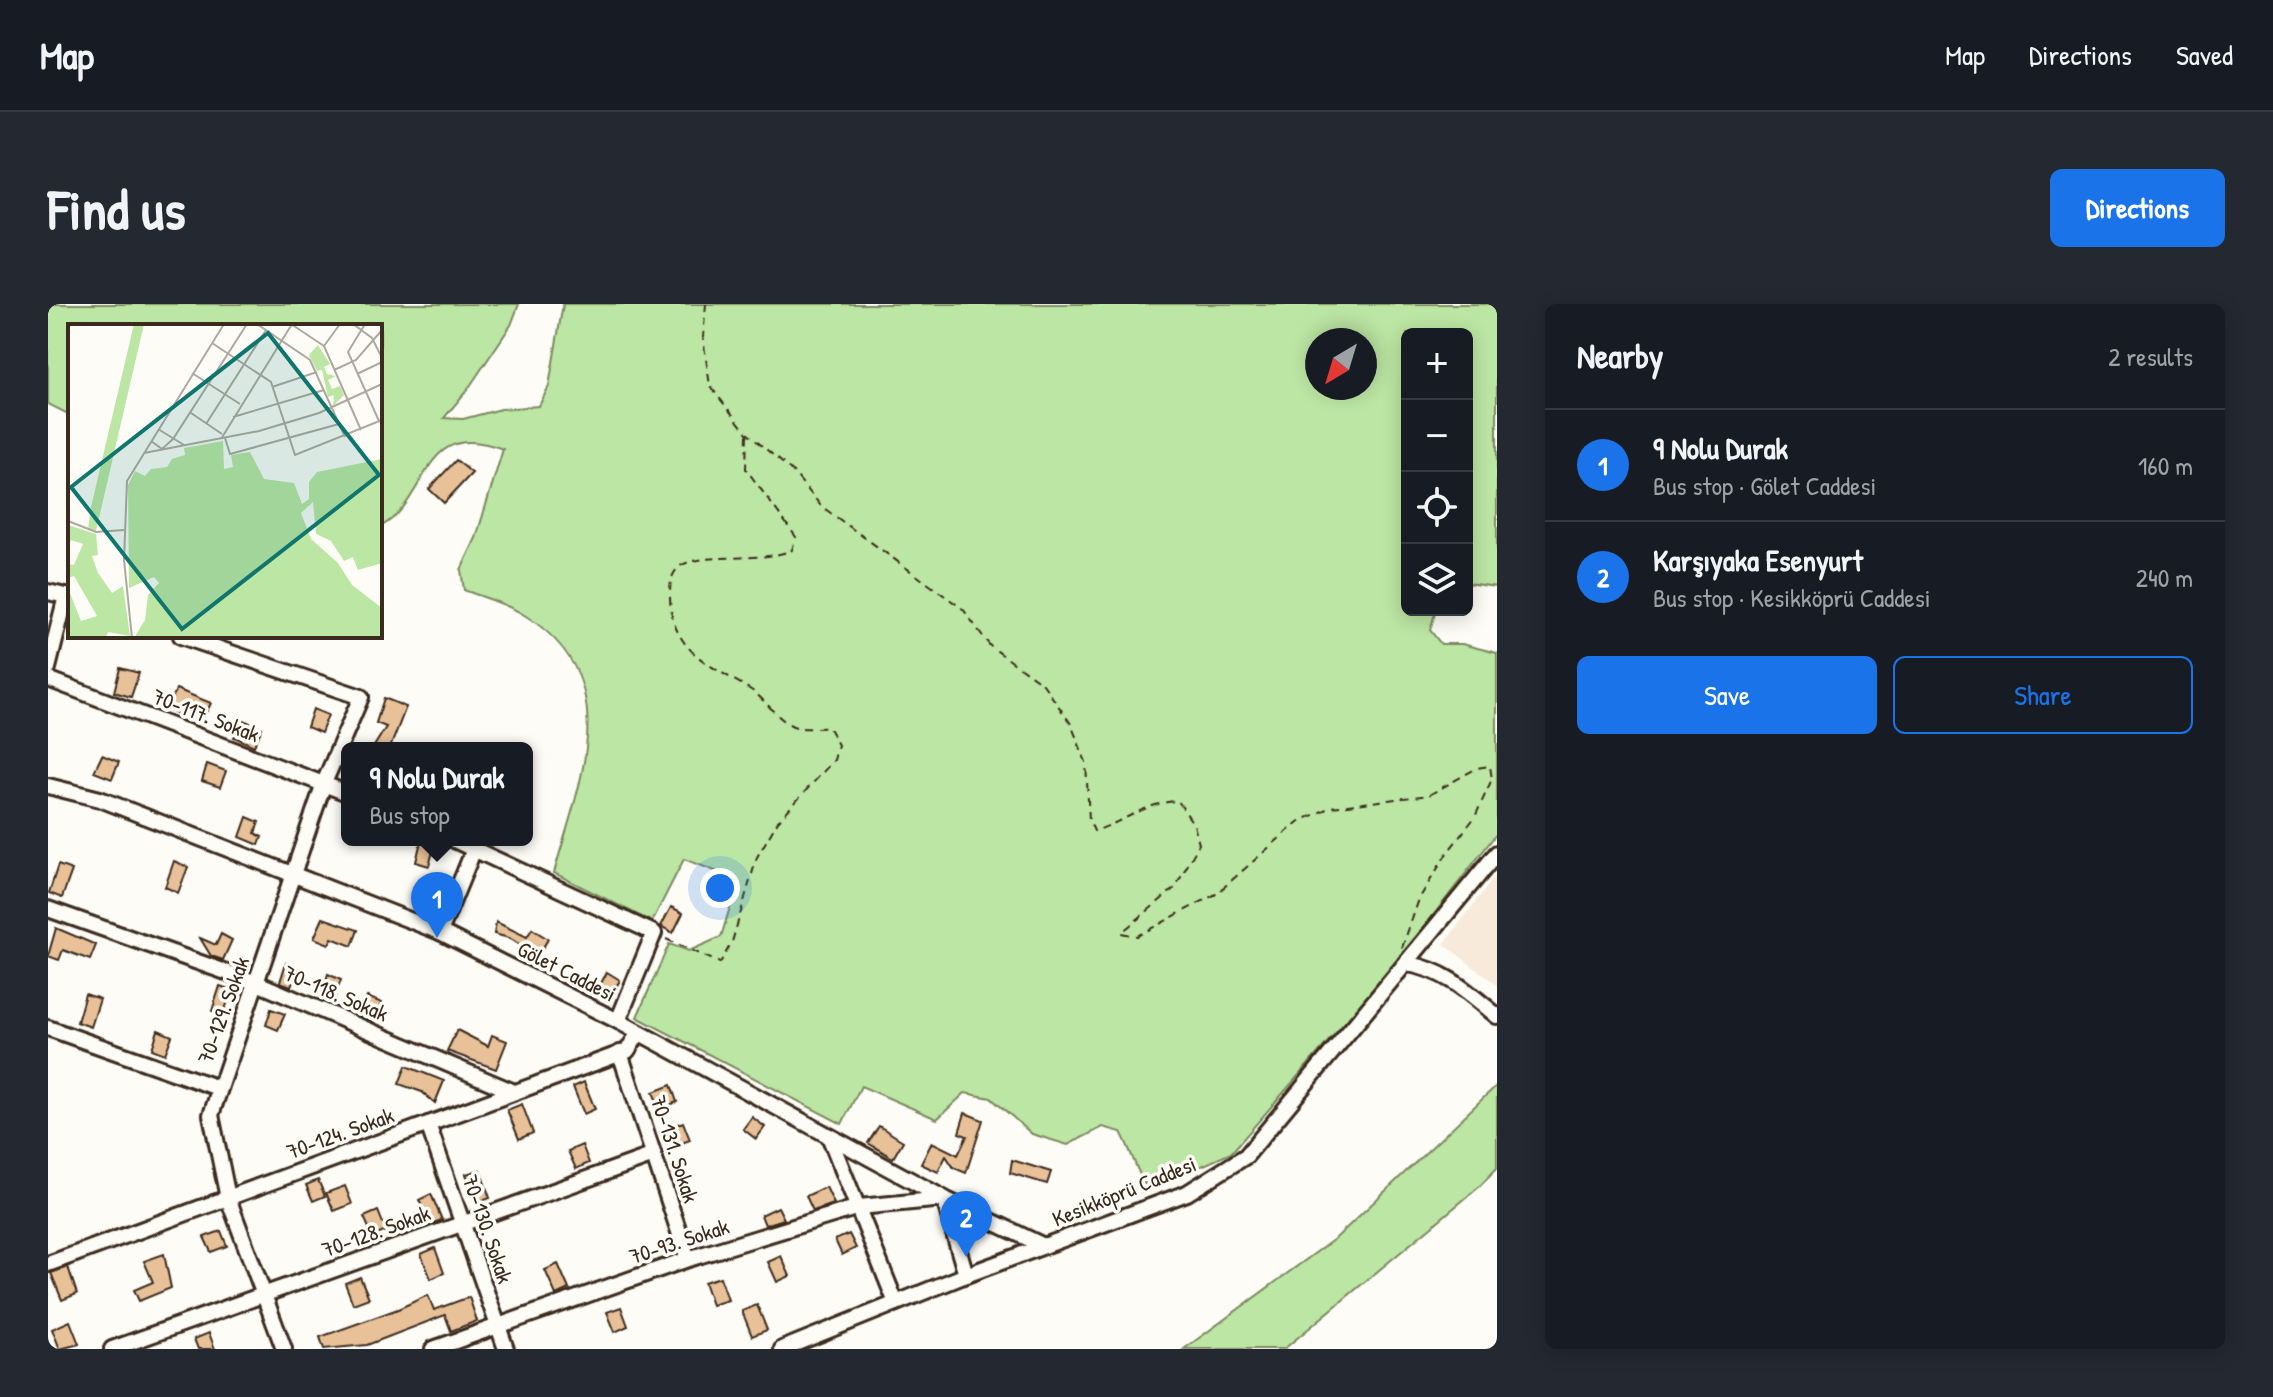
<!DOCTYPE html>
<html lang="en">
<head>
<meta charset="utf-8">
<style>
	:root { --surface:#171b24; --page:#242831; --text:#f1f3f6; --muted:#9ea1a6; --line:#363941; --accent:#1a73e8 }
	body { margin:0; font-family:"Patrick Hand",sans-serif; background:var(--page); color:var(--text) }
	.controls { position:absolute; right:24px; top:24px; display:grid; overflow:hidden; border-radius:12px; box-shadow:0 4px 20px #0003 }
	.controls button { width:72px; height:72px; display:grid; place-items:center; padding:0; border:0; border-bottom:2px solid var(--line); background:var(--surface); color:var(--text); font:40px sans-serif }
	.compass { position:absolute; left:1257px; top:24px; width:72px; height:72px; border-radius:50%; background:var(--surface); box-shadow:0 4px 20px #0003; rotate:218deg }
	.you { position:absolute; left:672px; top:584px; width:28px; height:28px; margin:-20px; border:6px solid #fff; border-radius:50%; background:#1a73e8; box-shadow:0 0 0 12px #1a73e833 }
	.badge { display:grid; place-items:center; width:52px; height:52px; border-radius:50%; background:var(--accent); color:#fff; font-size:26px; font-weight:700 }
	.pin { position:absolute; translate:-50% -66px; filter:drop-shadow(0 2px 4px #0008) }
	.pin::after { content:''; position:absolute; top:42px; width:28px; height:24px; background:inherit; clip-path:polygon(0 0,100% 0,50% 100%) }
	.popup { position:absolute; left:293px; top:438px; width:192px; height:104px; box-sizing:border-box; display:grid; place-content:center; border-radius:12px; background:var(--surface); filter:drop-shadow(0 2px 6px #0005); font-size:26px; white-space:nowrap; color:var(--muted) }
	.popup b { font-size:30px; color:var(--text) }
	.popup::after { content:''; position:absolute; left:50%; top:100%; margin-left:-16px; border:16px solid transparent; border-top-color:var(--surface) }
	.list { margin:0; padding:0; list-style:none }
	h2 { display:flex; justify-content:space-between; align-items:center; height:104px; margin:0; padding:0 32px; font-size:34px }
	h2 small { font-size:26px; font-weight:400; color:var(--muted) }
	.list li { display:grid; grid-template-columns:52px 1fr auto; gap:24px; align-items:center; box-sizing:border-box; height:112px; padding:0 32px; border-top:2px solid var(--line) }
	.list b { display:block; font-size:30px; white-space:nowrap }
	.list p { margin:0; font-size:26px; white-space:nowrap; color:var(--muted) }
	.list em { font-size:26px; font-style:normal; color:var(--muted) }
	.actions { display:flex; gap:16px; padding:24px 32px }
	.actions a { flex:1; padding:18px 0; border:2px solid var(--accent); border-radius:12px; text-align:center; font-size:28px; color:var(--accent) }
	.actions .main { background:var(--accent); color:#fff }
	.icon { flex:none; width:44px; height:44px; fill:none; stroke:currentColor; stroke-width:2; stroke-linecap:round; stroke-linejoin:round }
	.map { position:relative; flex:none; width:1449px; height:1045px; overflow:hidden; border-radius:12px }
	header { display:flex; align-items:center; gap:48px; box-sizing:border-box; height:112px; padding:0 40px; background:var(--surface); border-bottom:2px solid var(--line) }
	header strong { font-size:38px }
	nav { display:flex; gap:44px; margin-inline-start:auto; font-size:28px }
	.intro { display:flex; align-items:center; justify-content:space-between; box-sizing:border-box; height:192px; padding:0 48px }
	h1 { margin:0; font-size:56px }
	.button { padding:20px 36px; border-radius:12px; background:var(--accent); color:#fff; font-size:28px; font-weight:700 }
	main { display:flex; gap:48px; padding:0 48px }
	aside { flex:1; background:var(--surface); border-radius:12px; box-shadow:0 4px 20px #0003 }
	.map>svg:first-child { display:block }
	.built { fill:#f7eada }
	.green { fill:#bce6a3; stroke:#7c8860; stroke-width:2; fill-rule:evenodd }
	.building { fill:#e8c198; stroke:#3b2a1e; stroke-width:2 }
	.lines { fill:none; stroke-linecap:round; stroke-linejoin:round }
	.minor-casing { stroke:#3b2a1e; stroke-width:20 }
	.path { stroke:#3b2a1e; stroke-width:2; stroke-dasharray:8 6; stroke-linecap:butt }
	.minor { stroke:#fdfcf7; stroke-width:14 }
	.labels { text-anchor:middle; dominant-baseline:central; stroke-width:7; stroke-linejoin:round; paint-order:stroke }
	.street-label { font-size:22px; fill:#3b2a1e; stroke:#fdfcf7 }
	.inset-road { fill:none; stroke:#afa8a0; stroke-width:2 }
	.view { fill:#0f766e; fill-opacity:0.15; stroke:#0f766e; stroke-width:4 }
	.inset-edge { fill:none; stroke:#3b2a1e; stroke-width:4 }
</style>
</head>
<body>
<header>
<strong>Map</strong>
<nav><a>Map</a><a>Directions</a><a>Saved</a></nav>
</header>
<div class="intro"><h1>Find us</h1><a class="button">Directions</a></div>
<main>
<div class="map">
<svg width="1449" height="1045" viewBox="0 0 1449 1045">
	<rect width="100%" height="100%" fill="#fdfcf7"/>
	<filter id="ink" filterUnits="userSpaceOnUse"><feTurbulence type="fractalNoise" baseFrequency=".0125" numOctaves="2"/><feDisplacementMap in="SourceGraphic" scale="16" xChannelSelector="R" yChannelSelector="G"/><feConvolveMatrix kernelMatrix="1 2 1 2 8 2 1 2 1" color-interpolation-filters="sRGB"/></filter>
	<g filter="url(#ink)">
		<polygon class="built" points="1449,569 1449,681 1396,640"/>
		<g class="green">
			<path d="M0 0H471L463 21 420 85 396 114 415 115 453 105 491 102 501 82 515 0H1449V283L1419 279V30H1359V306H1388L1382 326 1393 340H1414L1449 349V529L1345 663 1183 849 1100 886C1088 867 1084 848 1073 828L1055 823 1020 841 984 830 943 794 917 789 889 815 813 782 794 820 589 713 621 640 641 647 673 633 689 580 675 570 636 555 604 618 506 569C532 475 580 373 473 309 456 299 434 293 416 286L413 266 428 234 455 145C371 113 384 196 332 223V22H22V111L0 100ZM1317 36V84H1269V36Z"/>
			<polygon points="1449,781 1449,864 1431,883 1236,1045 1136,1045 1289,933"/>
		</g>
		<g class="building">
			<polygon points="408,156 424,169 396,199 381,185"/>
			<polygon points="72,364 91,369 83,393 66,388"/>
			<polygon points="128,385 163,399 154,418 120,406"/>
			<polygon points="336,394 358,403 342,444 325,444 338,423 328,419"/>
			<polygon points="265,405 280,411 273,429 259,423"/>
			<polygon points="195,416 214,424 206,442 186,433"/>
			<polygon points="54,451 71,458 64,475 46,468"/>
			<polygon points="159,460 178,467 172,483 154,477"/>
			<polygon points="199,513 211,518 207,529 214,533 211,541 192,533"/>
			<polygon points="373,537 387,540 381,562 368,558"/>
			<polygon points="126,557 140,563 130,589 117,583"/>
			<polygon points="10,561 24,566 14,594 1,589"/>
			<polygon points="623,603 635,609 625,629 613,622"/>
			<polygon points="275,614 310,626 304,642 284,634 281,640 266,634"/>
			<polygon points="448,618 479,633 484,625 500,635 490,652 461,634 446,630"/>
			<polygon points="8,624 48,641 42,656 15,646 11,656 0,652"/>
			<polygon points="173,630 184,636 175,656 163,652 152,634 168,641"/>
			<polygon points="238,659 250,664 243,682 232,678"/>
			<polygon points="559,668 572,676 563,692 550,685"/>
			<polygon points="280,670 293,676 284,700 272,695"/>
			<polygon points="172,682 184,686 175,711 164,707"/>
			<polygon points="37,690 52,695 43,723 29,718"/>
			<polygon points="319,693 334,699 326,717 311,710"/>
			<polygon points="223,705 237,710 230,726 218,721"/>
			<polygon points="110,726 124,732 117,750 104,745"/>
			<polygon points="409,726 440,742 444,731 459,737 448,765 399,747"/>
			<polygon points="358,762 396,777 387,799 374,788 351,780"/>
			<polygon points="536,778 547,805 536,810 525,783"/>
			<polygon points="623,781 629,798 612,805 605,788"/>
			<polygon points="474,800 485,829 471,835 459,806"/>
			<polygon points="917,809 935,816 918,869 906,864 898,852 890,868 873,860 884,838 910,851 919,832 911,829"/>
			<polygon points="704,813 717,823 708,835 695,825"/>
			<polygon points="635,818 642,836 626,842 618,825"/>
			<polygon points="831,822 855,837 845,854 820,839"/>
			<polygon points="534,841 541,859 528,865 520,847"/>
			<polygon points="964,856 1003,868 999,880 962,869"/>
			<polygon points="432,866 442,894 429,899 418,870"/>
			<polygon points="270,876 277,892 265,897 258,881"/>
			<polygon points="297,882 304,900 286,907 278,889"/>
			<polygon points="778,883 786,900 765,907 758,892"/>
			<polygon points="383,890 394,916 382,920 371,896"/>
			<polygon points="730,903 736,915 717,921 713,911"/>
			<polygon points="330,907 338,927 325,933 316,913"/>
			<polygon points="173,927 179,942 163,948 156,933"/>
			<polygon points="801,930 808,944 794,951 787,936"/>
			<polygon points="387,944 396,969 383,975 373,950"/>
			<polygon points="116,950 123,984 91,997 86,986 105,978 96,957"/>
			<polygon points="733,952 742,972 729,978 720,958"/>
			<polygon points="510,960 521,985 508,991 497,966"/>
			<polygon points="20,963 29,990 14,996 3,969"/>
			<polygon points="312,973 321,994 305,1000 297,979"/>
			<polygon points="672,973 680,996 664,1001 656,978"/>
			<polygon points="380,991 386,1006 421,993 429,1017 403,1027 397,1011 319,1041 276,1045 272,1033 350,1005"/>
			<polygon points="709,1001 719,1026 704,1032 694,1007"/>
			<polygon points="573,1003 580,1022 567,1028 559,1008"/>
			<polygon points="22,1017 31,1040 12,1045 4,1025"/>
			<polygon points="161,1029 167,1045 150,1045 146,1035"/>
		</g>
		<g class="lines">
			<g class="minor-casing">
				<g id="minor">
					<polyline points="0,288 22,293"/>
					<polyline points="133,332 313,393 276,479 163,811 180,894 236,1045"/>
					<polyline points="0,364 18,292"/>
					<polyline points="0,375 299,489"/>
					<polyline points="0,482 52,495 392,628 570,717 899,896 996,942"/>
					<polyline points="406,536 606,629 570,717"/>
					<polyline points="0,605 209,679 466,788"/>
					<polyline points="392,628 426,545"/>
					<path d="M1360 660C1397 666 1420 688 1449 712"/>
					<polyline points="0,724 170,784"/>
					<polyline points="572,749 640,955"/>
					<polyline points="380,820 458,1045"/>
					<polyline points="781,832 848,999"/>
					<polyline points="0,960 579,747 591,729"/>
					<polyline points="64,1045 606,851"/>
					<polyline points="385,1045 640,955 811,903 896,895 918,971"/>
					<polyline points="734,1045 918,971 1139,889 1198,852 1449,549"/>
				</g>
			</g>
			<g class="path">
				<path d="M658 0 655 34 662 82 699 129 745 168 773 202 915 305 942 342 995 380 1023 420 1038 458 1041 516 1046 527C1076 518 1099 498 1130 497L1146 521 1151 540 1127 584 1073 629 1089 632 1168 590 1250 518 1283 503 1381 491 1429 464 1442 462 1444 475 1427 513 1399 549 1371 595 1354 644"/>
				<path d="M618 635 672 659 684 638 709 553 730 517 786 456 790 441 781 424C771 423 754 426 745 422 730 416 717 395 703 386 663 361 622 348 622 291 622 280 623 270 631 263 651 247 713 260 744 246L748 233 698 165 699 130"/>
			</g>
			<use href="#minor" class="minor"/>
		</g>
	</g>
	<g class="labels">
		<g class="street-label">
			<text transform="translate(158 411) rotate(21)">70-117. Sokak</text>
			<text transform="translate(519 667) rotate(27)">Gölet Caddesi</text>
			<text transform="translate(288 689) rotate(23)">70-118. Sokak</text>
			<text transform="translate(175 706) rotate(-70)">70-129. Sokak</text>
			<text transform="translate(292 829) rotate(-20)">70-124. Sokak</text>
			<text transform="translate(627 845) rotate(72)">70-131. Sokak</text>
			<text transform="translate(1076 887) rotate(-22)">Kesikköprü Caddesi</text>
			<text transform="translate(440 925) rotate(71)">70-130. Sokak</text>
			<text transform="translate(328 927) rotate(-20)">70-128. Sokak</text>
			<text transform="translate(631 937) rotate(-18)">70-93. Sokak</text>
		</g>
	</g>
	<g transform="translate(20 20)">
		<rect width="314" height="314" fill="#fdfcf7"/>
		<path d="M66 0H76L28 207 20 205 23 183ZM250 21 262 40 256 43 259 50 268 52 260 56 264 65 272 62 276 71 265 82 266 71 260 73 254 46 249 47 241 31ZM155 117 156 145 165 143 163 131 182 128 196 155 226 159 234 180 241 175V158L249 148 314 135V239L290 246 285 233 276 237 263 217 248 210 245 178 233 189 243 215 270 239 284 261 314 284V314H66L77 296 80 271 91 259 86 253 61 264 60 161 67 147 77 152 83 145 99 143 104 135 117 131 116 124ZM0 201 28 210 30 231 24 232 30 249 44 269 55 262 62 312 40 308 38 314H0V264L13 297 29 292 6 252 0 254 1 240 6 241 15 220 3 216 0 225Z" fill="#bce6a3"/>
		<path class="inset-road" d="M189 0 242 36 277 113M223 0 256 22M272 0 256 22 293 106M285 0 304 14 314 34M297 0 280 28 311 97M144 19 203 58 227 131 314 96M266 46 288 36 314 6M124 49 172 80M289 50 314 38M204 63 249 48M123 89 154 110M165 93 256 66M138 100 198 6M90 105 116 121M157 114 162 130 271 100M153 115 224 0M83 117 94 125 105 115 179 0M76 129 191 107 251 89 314 60M0 197 28 208 56 206M64 314 56 236 59 157 156 0"/>
		<path class="view" d="M200 9 311 151 114 305 3 163Z"/>
		<rect width="314" height="314" class="inset-edge"/>
	</g>
</svg>
<div class="controls">
<button>+</button>
<button>−</button>
<button><svg class="icon" aria-label="locate" viewBox="0 0 24 24"><circle cx="12" cy="12" r="6"/><path d="M12 2v4M12 18v4M2 12h4M18 12h4"/></svg></button>
<button><svg class="icon" aria-label="layers" viewBox="0 0 24 24"><path d="M12 4l9 5-9 5-9-5zM3 14l9 5 9-5"/></svg></button>
</div>
<svg class="compass" viewBox="-18 -18 36 36"><path d="M0-13l5 13h-10z" fill="#e53935"/><path d="M0 13l5-13h-10z" fill="#9ea1a6"/></svg>
<div class="you"></div>
<div class="pin badge" style="left:389px;top:634px">1</div>
<div class="popup"><b>9 Nolu Durak</b>Bus stop</div>
<div class="pin badge" style="left:918px;top:953px">2</div>
</div>
<aside>
<h2>Nearby<small>2 results</small></h2>
<ul class="list">
<li><span class="badge">1</span><div><b>9 Nolu Durak</b><p>Bus stop · Gölet Caddesi</p></div><em>160 m</em></li>
<li><span class="badge">2</span><div><b>Karşıyaka Esenyurt</b><p>Bus stop · Kesikköprü Caddesi</p></div><em>240 m</em></li>
</ul>
<div class="actions"><a class="main">Save</a><a>Share</a></div>
</aside>
</main>
</body>
</html>
